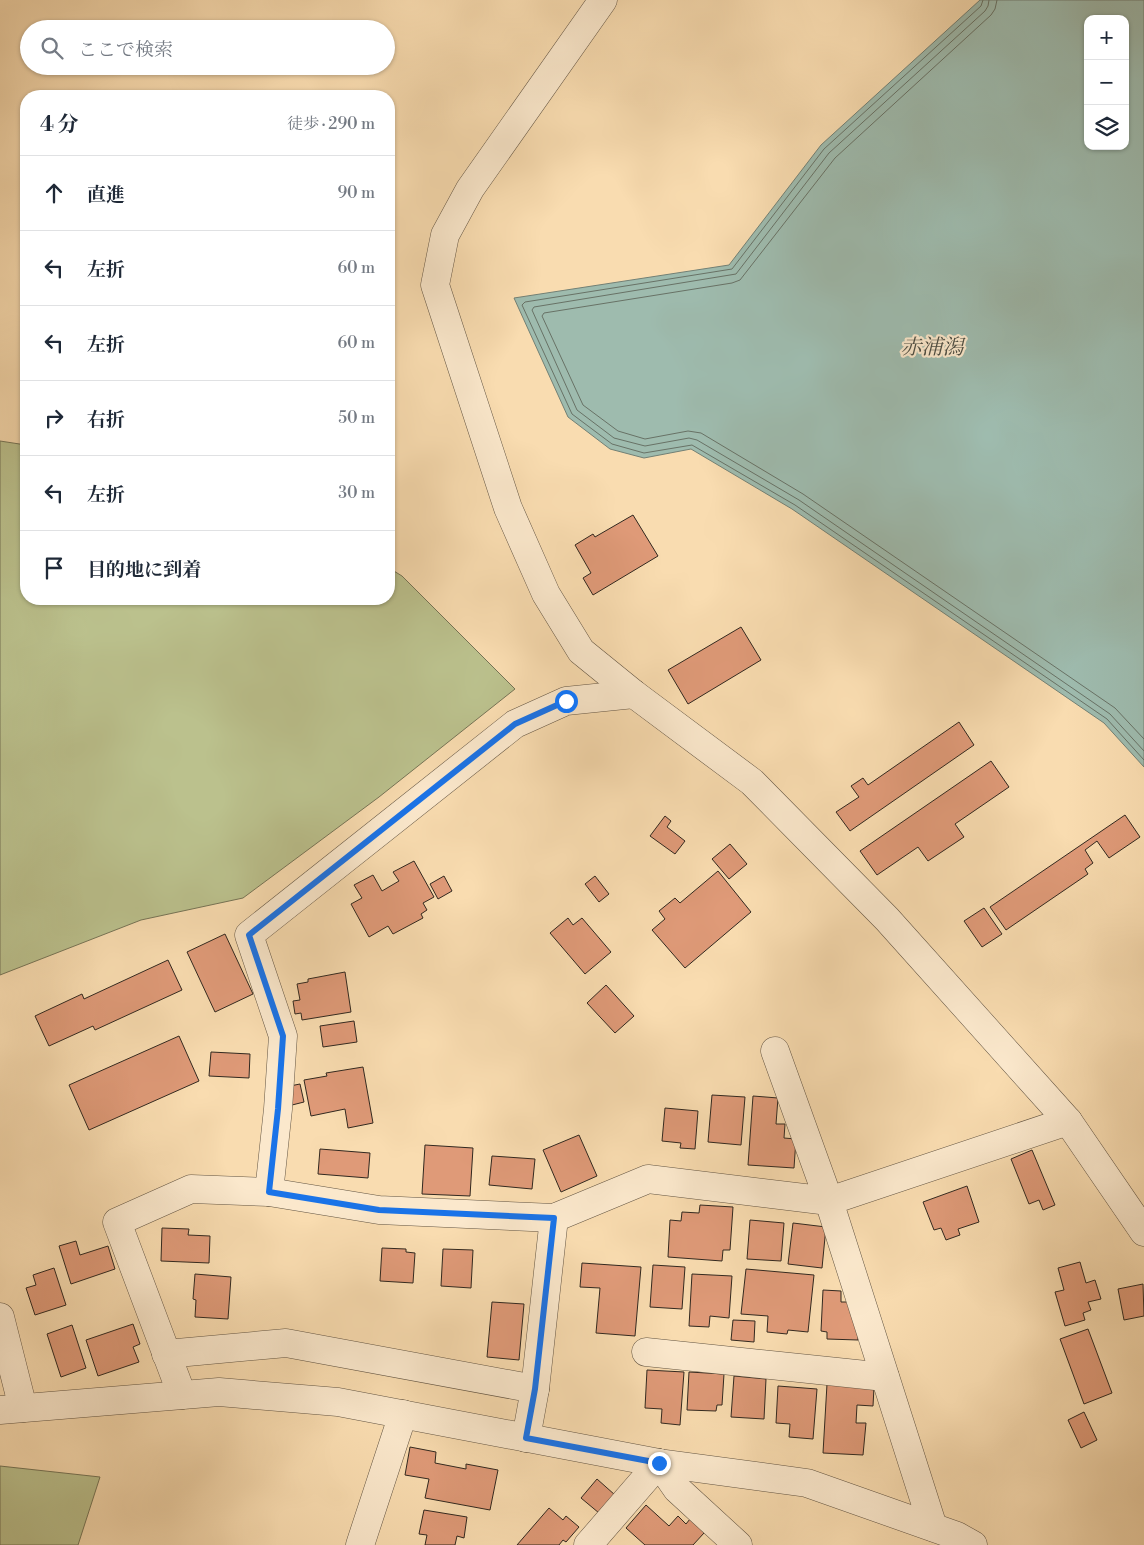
<!DOCTYPE html>
<html lang="ja">
<head>
<meta charset="utf-8">
<style>
	:root { --surface:#fff; --page:#f2f2f3; --text:#1f2937; --muted:#747a83; --line:#e0e1e3 }
	body { margin:0; font-family:"Libre Bodoni","Noto Serif JP",serif; background:var(--page); color:var(--text) }
	.controls { position:absolute; right:15px; top:15px; display:grid; overflow:hidden; border-radius:10px; box-shadow:0 1px 4px #0004 }
	.controls button { width:45px; height:45px; display:grid; place-items:center; padding:0; border:0; border-bottom:1px solid var(--line); background:var(--surface); color:var(--text); font:25px sans-serif }
	.stop { position:absolute; width:15px; height:15px; margin:-11px; border:4px solid #1a73e8; border-radius:50%; background:#fff }
	.stop.end { background:#1a73e8; border-color:#fff; box-shadow:0 1px 5px #0008 }
	.list { margin:0; padding:0; list-style:none }
	h2 { display:flex; justify-content:space-between; align-items:center; height:65px; margin:0; padding:0 20px; font-size:21px }
	h2 small { font-size:16px; font-weight:400; color:var(--muted) }
	.list li { display:grid; grid-template-columns:32px 1fr auto; gap:15px; align-items:center; box-sizing:border-box; height:75px; padding:0 20px; border-top:1px solid var(--line) }
	.list b { display:block; font-size:19px; white-space:nowrap }
	.list em { font-size:16px; font-style:normal; color:var(--muted) }
	.icon { flex:none; width:28px; height:28px; fill:none; stroke:currentColor; stroke-width:2; stroke-linecap:round; stroke-linejoin:round }
	.map { position:relative; flex:none; width:1144px; height:1545px; overflow:hidden }
	.search { position:absolute; background:var(--surface); box-shadow:0 1px 4px #0004; left:20px; top:20px; width:375px; height:55px; display:flex; align-items:center; gap:12px; box-sizing:border-box; padding:0 18px; border-radius:28px; color:var(--muted); font-size:19px }
	.panel { position:absolute; background:var(--surface); box-shadow:0 1px 4px #0004; left:20px; top:90px; width:375px; height:515px; border-radius:20px }
	.map>svg:first-child { display:block }
	.green { fill:#bbc18d; stroke:#767456 }
	.water { fill:#9ebbae; stroke:#728075; fill-rule:evenodd }
	.lines { fill:none; stroke-linecap:round; stroke-linejoin:round }
	.shore { stroke:#687266; stroke-width:1 }
	.building { fill:#df9a78; stroke:#31281f }
	.minor-casing { stroke:#635543; stroke-width:29 }
	.minor { stroke:#fbe8cc; stroke-width:28 }
	.route { stroke:#1a73e8; stroke-width:6 }
	.labels { text-anchor:middle; dominant-baseline:central; stroke-width:4.5; stroke-linejoin:round; paint-order:stroke }
	.water-label { font-size:21px; font-style:italic; fill:#4c4d43; stroke:#fbe8cc }
</style>
</head>
<body>
<div class="map">
<svg width="1144" height="1545" viewBox="0 0 1144 1545">
	<rect width="100%" height="100%" fill="#f9dcb0"/>
	<filter id="stains"><feTurbulence type="fractalNoise" baseFrequency=".004" numOctaves="4"/><feColorMatrix values="0 0 0 0 .2 0 0 0 0 .09 0 0 0 0 .02 0 0 0 .5 -.17"/></filter>
	<radialGradient id="worn" r=".72"><stop offset=".6" stop-color="#630" stop-opacity="0"/><stop offset="1" stop-color="#630" stop-opacity=".3"/></radialGradient>
	<g class="green">
		<polygon points="0,441 26,445 26,599 389,599 389,568 402,576 515,689 379,797 243,898 141,920 0,975"/>
		<polygon points="0,1466 100,1477 78,1545 0,1545"/>
	</g>
	<path class="water" d="M980 0H1144V767L1104 723 792 509 691 449 644 458 610 449 568 417 514 298 729 265 821 145ZM1088 19H1125V146H1088Z"/>
	<g class="lines">
		<g class="shore">
			<polyline points="983,0 981,6 824,149 732,269 525,302 522,305 572,414 612,444 644,453 692,445 795,505 1107,719 1144,760"/>
			<polyline points="989,0 988,6 985,11 829,153 736,274 534,307 532,310 577,410 614,438 645,446 689,438 697,440 799,500 1110,714 1144,751"/>
			<polyline points="997,0 995,9 991,15 835,158 740,280 732,283 544,313 542,316 583,405 618,431 645,439 688,431 701,433 803,494 1115,708 1144,739"/>
		</g>
	</g>
	<g class="building">
		<polygon points="633,515 658,556 593,595 583,578 591,573 575,545 593,534 595,537"/>
		<polygon points="741,627 761,660 688,704 668,670"/>
		<polygon points="959,722 974,745 850,831 836,812 859,797 851,786 863,778 868,785"/>
		<polygon points="991,761 1009,787 955,824 964,837 928,861 918,847 877,875 860,851"/>
		<polygon points="1125,815 1140,837 1109,858 1097,841 1085,850 1093,863 1085,869 1088,874 1006,930 990,907"/>
		<polygon points="665,816 671,821 667,827 685,841 675,854 650,836"/>
		<polygon points="730,844 747,864 729,879 712,859"/>
		<polygon points="414,861 434,897 423,903 427,910 421,914 423,918 393,934 388,926 369,937 351,904 362,898 354,885 373,875 382,891 399,881 393,872"/>
		<polygon points="718,871 751,912 685,968 652,930 665,919 659,911 675,898 680,903"/>
		<polygon points="444,876 452,891 438,899 430,884"/>
		<polygon points="595,876 609,894 599,902 585,884"/>
		<polygon points="984,908 1002,934 982,947 964,921"/>
		<polygon points="568,918 573,925 582,918 611,952 585,974 550,933"/>
		<polygon points="225,934 253,994 215,1012 187,952"/>
		<polygon points="168,960 182,990 95,1030 93,1026 49,1046 35,1016 82,994 84,999"/>
		<polygon points="345,972 351,1012 302,1020 301,1013 295,1014 293,1001 300,1000 297,984 308,982 308,979"/>
		<polygon points="606,985 634,1016 615,1033 587,1003"/>
		<polygon points="354,1021 357,1042 323,1047 320,1026"/>
		<polygon points="179,1036 199,1081 89,1130 69,1085"/>
		<polygon points="211,1052 250,1054 249,1078 209,1076"/>
		<polygon points="363,1067 373,1123 348,1128 345,1109 311,1116 304,1080 327,1076 326,1073"/>
		<polygon points="300,1084 304,1102 288,1106 285,1087"/>
		<polygon points="712,1095 745,1097 741,1145 708,1142"/>
		<polygon points="753,1096 778,1098 776,1124 785,1124 784,1138 796,1139 794,1168 748,1165"/>
		<polygon points="665,1108 698,1111 695,1149 680,1148 681,1143 662,1141"/>
		<polygon points="579,1135 597,1176 561,1192 543,1150"/>
		<polygon points="425,1145 473,1148 470,1196 422,1194"/>
		<polygon points="320,1149 370,1153 368,1178 318,1174"/>
		<polygon points="1032,1150 1055,1205 1043,1210 1039,1200 1029,1204 1011,1159"/>
		<polygon points="492,1156 535,1159 532,1189 489,1185"/>
		<polygon points="967,1186 979,1222 958,1229 960,1235 946,1240 941,1228 934,1230 923,1202"/>
		<polygon points="700,1205 733,1207 730,1250 723,1250 722,1261 668,1257 670,1220 681,1221 682,1212 699,1213"/>
		<polygon points="750,1220 784,1223 781,1261 747,1259"/>
		<polygon points="793,1223 826,1227 822,1268 788,1264"/>
		<polygon points="162,1228 189,1229 188,1235 210,1236 209,1263 161,1261"/>
		<polygon points="76,1241 80,1255 108,1246 115,1269 71,1284 59,1246"/>
		<polygon points="382,1248 406,1249 406,1252 415,1253 413,1283 380,1281"/>
		<polygon points="443,1249 473,1250 471,1288 441,1286"/>
		<polygon points="1080,1262 1086,1283 1095,1280 1101,1299 1088,1302 1091,1310 1083,1313 1085,1320 1065,1326 1055,1292 1064,1290 1058,1268"/>
		<polygon points="582,1263 641,1267 635,1336 596,1333 600,1288 580,1287"/>
		<polygon points="653,1265 685,1267 682,1309 650,1307"/>
		<polygon points="54,1268 66,1305 35,1315 26,1288 36,1285 33,1275"/>
		<polygon points="746,1269 814,1275 808,1332 788,1330 787,1334 767,1332 768,1316 741,1314"/>
		<polygon points="195,1274 231,1277 228,1319 195,1317 196,1300 193,1299"/>
		<polygon points="692,1274 732,1276 729,1318 710,1316 709,1327 689,1326"/>
		<polygon points="1143,1284 1144,1316 1124,1320 1118,1289"/>
		<polygon points="823,1290 841,1291 841,1302 852,1302 852,1317 859,1317 858,1340 827,1339 827,1332 821,1331"/>
		<polygon points="492,1302 524,1304 519,1360 487,1357"/>
		<polygon points="733,1320 755,1321 754,1342 731,1340"/>
		<polygon points="133,1324 140,1344 133,1347 139,1362 98,1376 86,1340"/>
		<polygon points="72,1325 86,1368 61,1377 47,1334"/>
		<polygon points="1088,1329 1112,1393 1084,1404 1060,1339"/>
		<polygon points="647,1370 684,1372 680,1425 661,1423 662,1409 645,1408"/>
		<polygon points="689,1372 724,1374 722,1405 717,1405 716,1411 687,1410"/>
		<polygon points="734,1376 766,1379 764,1419 731,1417"/>
		<polygon points="827,1384 874,1387 873,1406 857,1405 856,1423 866,1423 863,1455 823,1453"/>
		<polygon points="778,1386 817,1389 813,1439 789,1437 790,1424 776,1423"/>
		<polygon points="1084,1412 1097,1440 1081,1448 1068,1420"/>
		<polygon points="410,1447 436,1452 435,1463 466,1469 466,1464 498,1470 490,1510 425,1498 429,1479 405,1475"/>
		<polygon points="597,1479 615,1495 599,1513 581,1498"/>
		<polygon points="646,1505 669,1526 678,1516 686,1524 690,1519 704,1533 693,1545 645,1545 626,1528"/>
		<polygon points="549,1508 563,1520 566,1516 579,1527 566,1542 563,1540 559,1545 517,1545"/>
		<polygon points="424,1510 467,1517 464,1538 457,1536 455,1545 425,1545 427,1535 419,1534"/>
	</g>
	<g class="lines">
		<g class="minor-casing">
			<g id="minor">
				<polyline points="603,0 470,189 445,235 435,285 508,508 546,594 581,651 634,694 752,782 887,919 1068,1121 1144,1232"/>
				<polyline points="269,1192 278,1109 283,1036 249,935 515,724 566,701 634,694"/>
				<polyline points="0,1317 23,1408"/>
				<polyline points="646,1352 885,1377"/>
				<polyline points="166,1354 286,1343 535,1389"/>
				<polyline points="182,1395 117,1222 191,1189 269,1192 379,1210 554,1218 648,1179 829,1201 775,1051"/>
				<polyline points="0,1410 219,1392 338,1402 659,1463 807,1483 957,1536 973,1545"/>
				<polyline points="526,1438 535,1389 554,1218"/>
				<polyline points="659,1463 677,1489 738,1545"/>
				<polyline points="933,1527 829,1201 1068,1121"/>
				<polyline points="360,1545 403,1414"/>
				<polyline points="588,1545 659,1463"/>
			</g>
		</g>
		<use href="#minor" class="minor"/>
	</g>
	<g class="lines">
		<polyline class="route" points="566,701 515,724 249,935 283,1036 278,1109 269,1192 379,1210 554,1218 535,1389 526,1438 659,1463"/>
	</g>
	<g class="labels">
		<g class="water-label">
			<text x="932" y="348">赤浦潟</text>
		</g>
	</g>
	<rect width="100%" height="100%" filter="url(#stains)"/>
	<rect width="100%" height="100%" fill="url(#worn)"/>
</svg>
<div class="controls">
<button>+</button>
<button>−</button>
<button><svg class="icon" aria-label="layers" viewBox="0 0 24 24"><path d="M12 4l9 5-9 5-9-5zM3 14l9 5 9-5"/></svg></button>
</div>
<div class="stop" style="left:566px;top:701px"></div>
<div class="stop end" style="left:659px;top:1463px"></div>
<div class="search"><svg class="icon" aria-label="search" viewBox="0 0 24 24"><circle cx="10" cy="10" r="6"/><path d="M15 15l6 6"/></svg>ここで検索</div>
<section class="panel">
<h2>4 分<small>徒歩 · 290 m</small></h2>
<ul class="list">
<li><svg class="icon" aria-label="ahead" viewBox="0 0 24 24"><path d="M12 20V5M6 11l6-6 6 6"/></svg><div><b>直進</b></div><em>90 m</em></li>
<li><svg class="icon" aria-label="left" viewBox="0 0 24 24"><path d="M17 20v-9H6M10 6l-5 5 5 5"/></svg><div><b>左折</b></div><em>60 m</em></li>
<li><svg class="icon" aria-label="left" viewBox="0 0 24 24"><path d="M17 20v-9H6M10 6l-5 5 5 5"/></svg><div><b>左折</b></div><em>60 m</em></li>
<li><svg class="icon" aria-label="right" viewBox="0 0 24 24"><path d="M7 20v-9h11M14 6l5 5-5 5"/></svg><div><b>右折</b></div><em>50 m</em></li>
<li><svg class="icon" aria-label="left" viewBox="0 0 24 24"><path d="M17 20v-9H6M10 6l-5 5 5 5"/></svg><div><b>左折</b></div><em>30 m</em></li>
<li><svg class="icon" aria-label="arrive" viewBox="0 0 24 24"><path d="M6 21V4h12l-3 4 3 4H6"/></svg><div><b>目的地に到着</b></div></li>
</ul>
</section>
</div>
</body>
</html>
